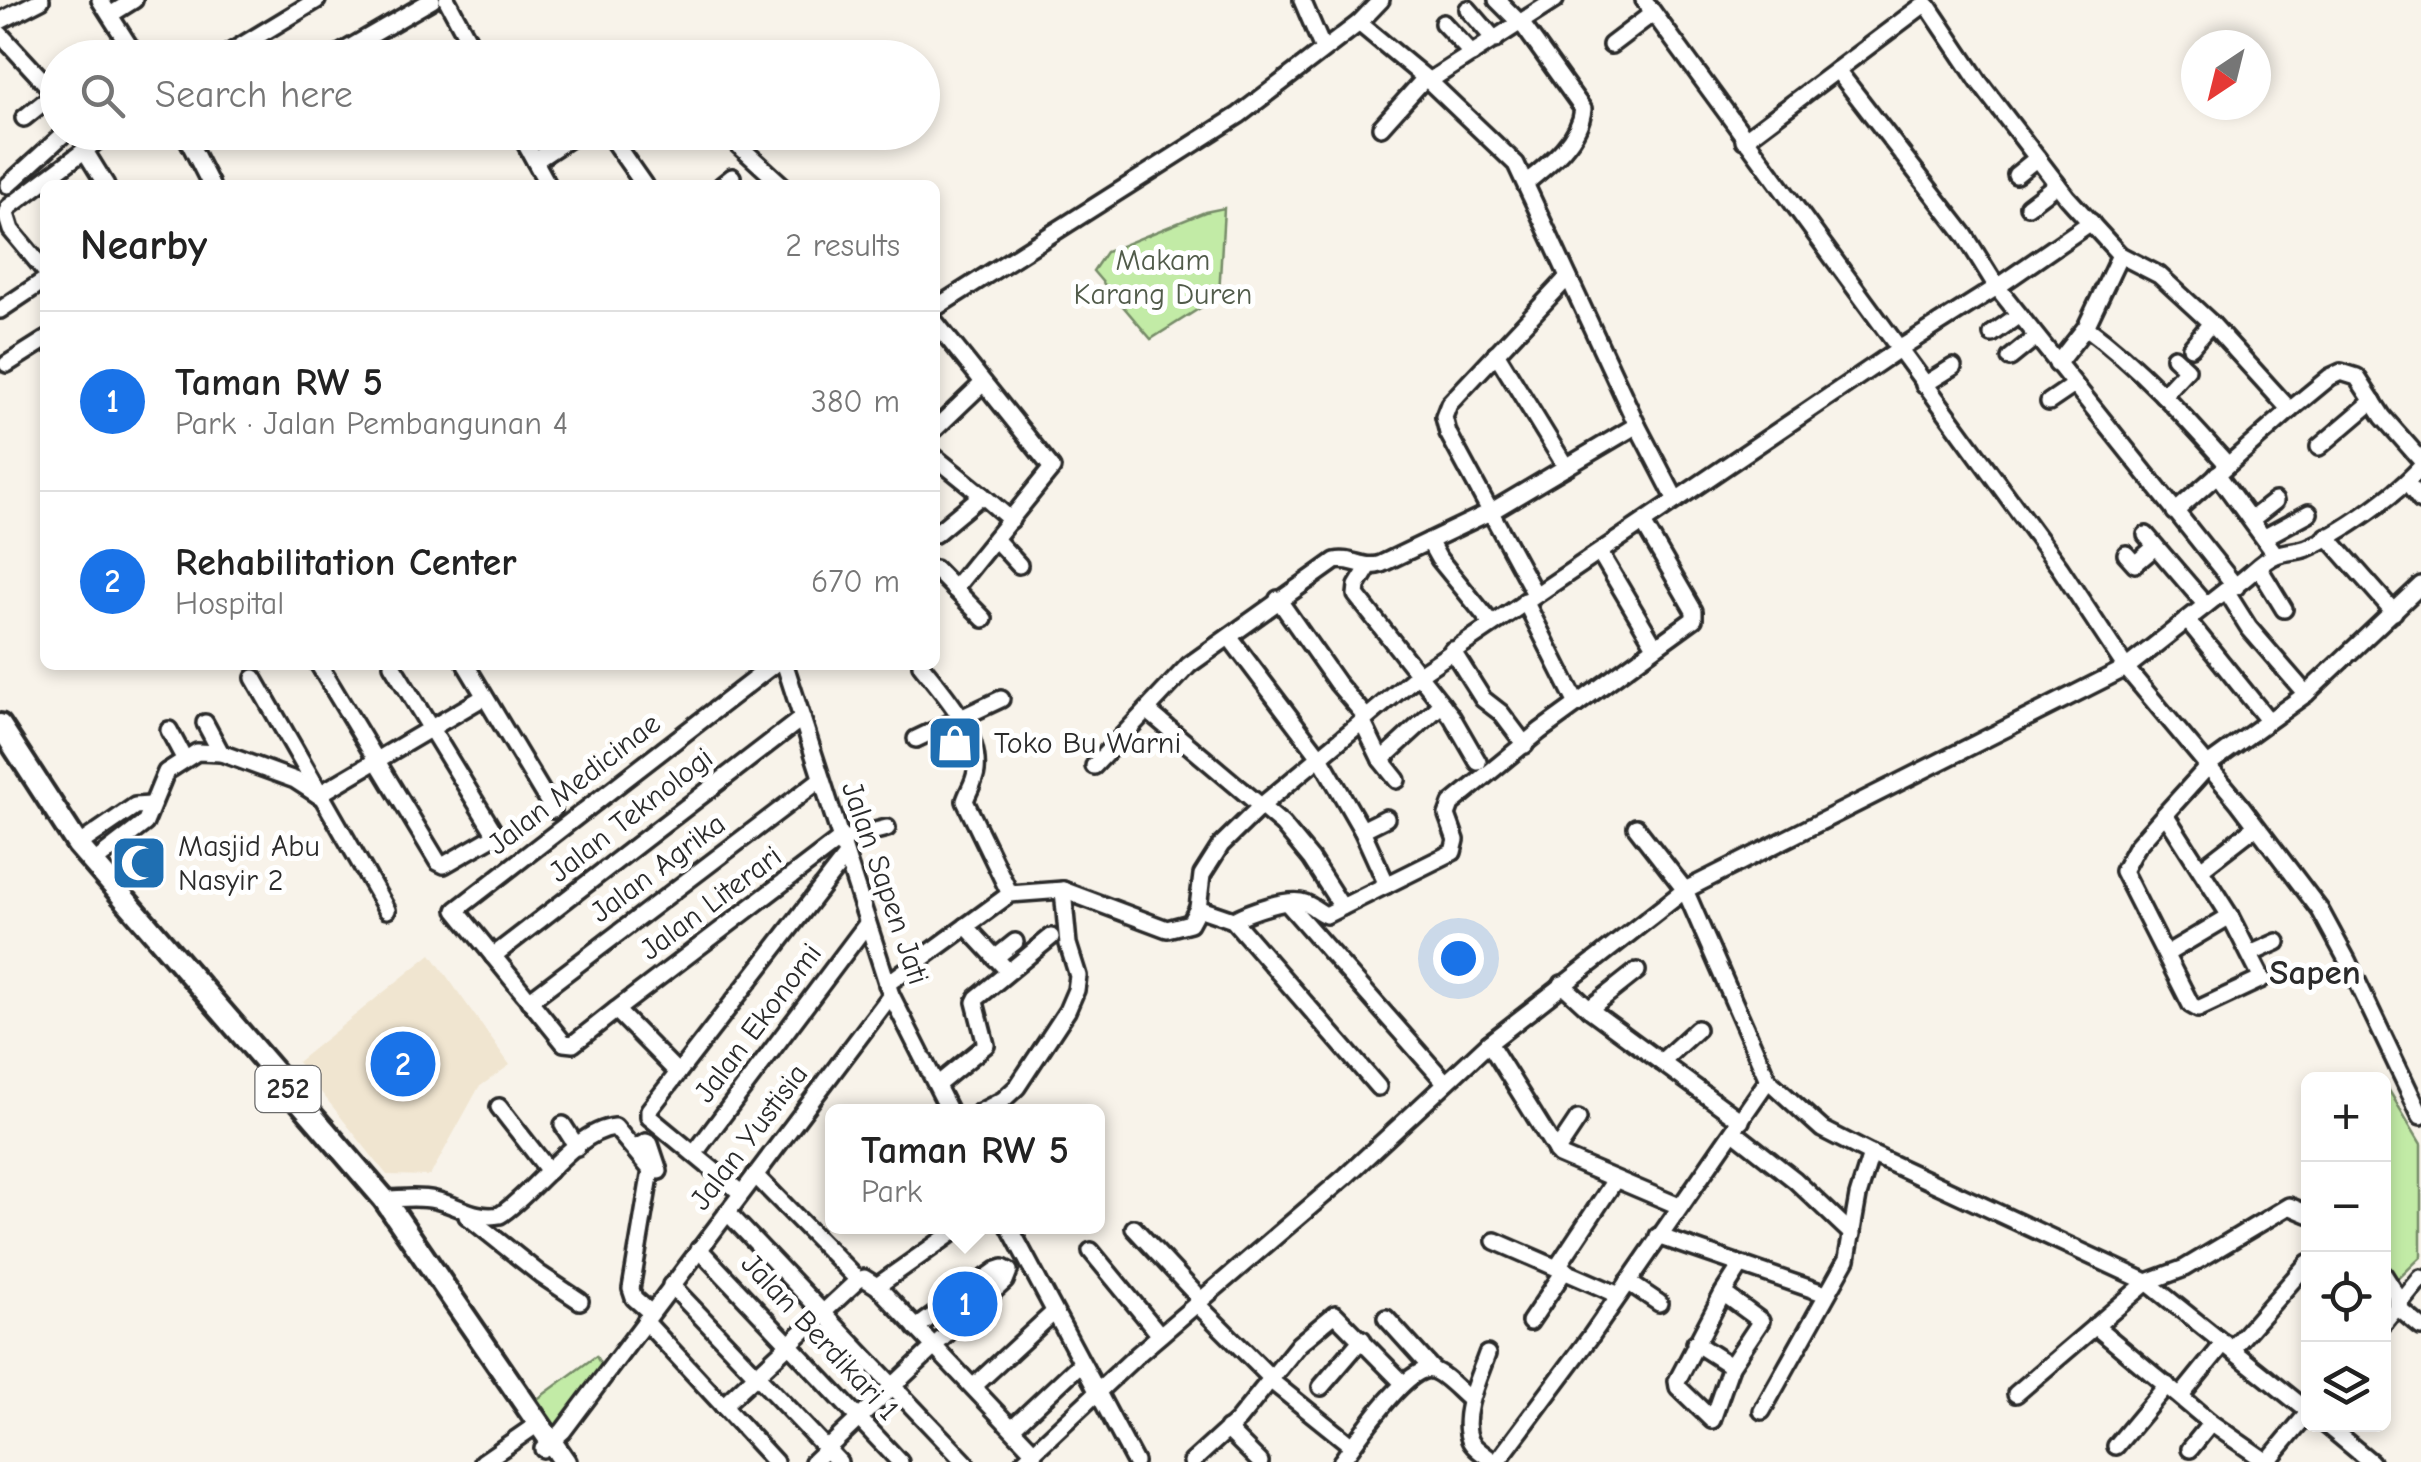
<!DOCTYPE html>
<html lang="en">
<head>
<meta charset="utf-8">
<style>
	:root { --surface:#fff; --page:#f2f2f2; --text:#222; --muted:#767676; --line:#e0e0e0; --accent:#1a73e8 }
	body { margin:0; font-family:"Comic Neue",sans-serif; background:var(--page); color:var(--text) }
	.controls { position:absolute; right:30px; bottom:30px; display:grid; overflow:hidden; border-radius:15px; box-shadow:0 5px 15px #0003 }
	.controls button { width:90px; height:90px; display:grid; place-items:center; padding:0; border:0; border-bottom:2px solid var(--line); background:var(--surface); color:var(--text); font:50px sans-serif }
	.compass { position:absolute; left:2181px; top:30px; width:90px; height:90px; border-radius:50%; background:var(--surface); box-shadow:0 5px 15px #0003; rotate:215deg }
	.you { position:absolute; left:1458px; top:958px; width:35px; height:35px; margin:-25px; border:8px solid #fff; border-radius:50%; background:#1a73e8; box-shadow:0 0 0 15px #1a73e833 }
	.badge { display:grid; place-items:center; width:65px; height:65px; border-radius:50%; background:var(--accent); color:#fff; font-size:32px; font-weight:700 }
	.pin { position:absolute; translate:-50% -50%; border:5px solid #fff; box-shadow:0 2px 10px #0006 }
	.popup { position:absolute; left:825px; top:1104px; width:280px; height:130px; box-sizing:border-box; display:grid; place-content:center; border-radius:15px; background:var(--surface); filter:drop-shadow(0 2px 8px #0005); font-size:32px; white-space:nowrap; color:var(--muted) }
	.popup b { font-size:38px; color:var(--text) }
	.popup::after { content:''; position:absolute; left:50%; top:100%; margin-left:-20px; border:20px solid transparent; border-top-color:var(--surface) }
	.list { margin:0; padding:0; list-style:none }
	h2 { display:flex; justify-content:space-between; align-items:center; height:130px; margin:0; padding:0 40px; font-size:42px }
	h2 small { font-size:32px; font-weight:400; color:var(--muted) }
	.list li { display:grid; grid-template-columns:65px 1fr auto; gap:30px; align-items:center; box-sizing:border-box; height:180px; padding:0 40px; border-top:2px solid var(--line) }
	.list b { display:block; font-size:38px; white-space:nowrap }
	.list p { margin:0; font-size:32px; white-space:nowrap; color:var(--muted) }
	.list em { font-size:32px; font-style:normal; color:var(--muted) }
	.icon { flex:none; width:55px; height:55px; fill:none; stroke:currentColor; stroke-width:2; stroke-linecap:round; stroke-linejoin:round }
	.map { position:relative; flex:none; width:2421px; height:1462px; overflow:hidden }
	.search { position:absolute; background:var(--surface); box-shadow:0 5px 15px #0003; left:40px; top:40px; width:900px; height:110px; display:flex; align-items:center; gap:25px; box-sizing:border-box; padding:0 35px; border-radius:55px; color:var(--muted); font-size:38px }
	.panel { position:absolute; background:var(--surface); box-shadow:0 5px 15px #0003; left:40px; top:180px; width:900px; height:490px; border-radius:15px }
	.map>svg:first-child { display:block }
	.built { fill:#f0e5d0 }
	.green { fill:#c2eba6; stroke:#768b68; stroke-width:2.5 }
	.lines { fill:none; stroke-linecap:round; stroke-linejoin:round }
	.minor-casing { stroke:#2b2b2b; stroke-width:22 }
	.major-casing { stroke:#2b2b2b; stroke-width:28 }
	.minor { stroke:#fff; stroke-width:15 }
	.major { stroke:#fff; stroke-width:20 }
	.labels { text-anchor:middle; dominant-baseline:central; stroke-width:10; stroke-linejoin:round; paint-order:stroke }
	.shield { fill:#fff; stroke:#6b6b6b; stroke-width:2.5 }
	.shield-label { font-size:28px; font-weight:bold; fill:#2b2b2b }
	.park-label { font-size:30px; fill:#515b4a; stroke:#fff }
	.poi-label { font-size:30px; fill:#2b2b2b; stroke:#fff; text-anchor:start }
	.street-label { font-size:30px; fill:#2b2b2b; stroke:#fff }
	.quarter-label { font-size:35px; font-weight:bold; fill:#2b2b2b; stroke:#fff }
</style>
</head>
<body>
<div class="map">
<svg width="2421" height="1462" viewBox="0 0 2421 1462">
	<rect width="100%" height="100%" fill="#f8f3ea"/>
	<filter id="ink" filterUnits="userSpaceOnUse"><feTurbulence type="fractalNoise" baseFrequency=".01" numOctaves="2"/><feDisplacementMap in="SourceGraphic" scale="20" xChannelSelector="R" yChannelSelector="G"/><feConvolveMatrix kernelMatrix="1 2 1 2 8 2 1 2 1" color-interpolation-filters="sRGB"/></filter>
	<g filter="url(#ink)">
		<polygon class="built" points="431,954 510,1065 479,1087 430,1176 387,1175 297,1062"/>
		<g class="green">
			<polygon points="1224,208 1219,296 1151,339 1093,271 1106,252 1205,212"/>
			<polygon points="2384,1082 2421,1144 2421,1257 2395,1282 2384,1267"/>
			<polygon points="596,1356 603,1369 556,1427 536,1400"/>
		</g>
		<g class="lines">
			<g class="minor-casing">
				<g id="minor">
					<polyline points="100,0 137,58"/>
					<polyline points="447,0 478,58"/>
					<polyline points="1302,0 1323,49"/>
					<path d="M1497 0 1525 28 1583 109C1580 140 1549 164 1527 182"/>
					<polyline points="1644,0 2060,568 2126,668 2239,803 2320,910 2347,960 2421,1116"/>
					<polyline points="1468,9 1495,40"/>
					<polyline points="110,15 134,0"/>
					<polyline points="0,21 41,0"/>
					<polyline points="1359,23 1429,81 1516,164 1637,425 1676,500"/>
					<polyline points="1443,23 1472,54"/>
					<polyline points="0,34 58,97"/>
					<polyline points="1611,45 1653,13"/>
					<polyline points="221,58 317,0"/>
					<polyline points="332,58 432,0"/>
					<polyline points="1837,70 1964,234 1997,287 2091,222"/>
					<polyline points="1429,81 1555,0"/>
					<polyline points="24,118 54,94"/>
					<polyline points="1381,127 1425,78"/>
					<polyline points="184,132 211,185"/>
					<polyline points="519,132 548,185"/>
					<polyline points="607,132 644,185"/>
					<polyline points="724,132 782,185"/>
					<polyline points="1744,140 1922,6 1928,6 1979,82 2067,197 2120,255 2159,275 2211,323 2290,410"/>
					<polyline points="85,151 106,185"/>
					<polyline points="535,161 579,132"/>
					<polyline points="2016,175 2037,158"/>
					<polyline points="8,185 66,132"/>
					<polyline points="722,185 732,177"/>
					<polyline points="2028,206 2057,184"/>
					<polyline points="45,271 11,230 6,214 9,207 109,132"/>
					<polyline points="935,308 1239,115 1359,23 1381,0"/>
					<polyline points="0,310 45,280"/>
					<polyline points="935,322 1052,468 954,589"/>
					<path d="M2086 327C2139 366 2183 415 2227 464"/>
					<polyline points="1992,334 2019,315"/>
					<polyline points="2191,347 2211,323"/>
					<polyline points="1496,353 1566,467"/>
					<polyline points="2010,358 2036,337"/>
					<polyline points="7,364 45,340"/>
					<polyline points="2057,364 2086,327 2120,255"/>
					<polyline points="1924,385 1953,367"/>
					<polyline points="2163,395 2187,369 2174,357"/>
					<polyline points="2049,402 2074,385"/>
					<polyline points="935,429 983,383"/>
					<polyline points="2319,447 2373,401"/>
					<polyline points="935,457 982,495 935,534"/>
					<polyline points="2217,474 2276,555"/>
					<polyline points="2407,483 2421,501"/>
					<polyline points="982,495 1011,520"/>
					<polyline points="2175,512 2290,410 2330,377 2341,372 2357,377 2383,417 2421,460"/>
					<polyline points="2252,519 2275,501"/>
					<polyline points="2146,535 2206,605"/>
					<polyline points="2327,536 2394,612"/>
					<polyline points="2265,537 2309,513"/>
					<polyline points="995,539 1019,565"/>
					<polyline points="1429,541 1439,559 1492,624"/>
					<polyline points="1600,553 1655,646"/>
					<polyline points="2126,554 2135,564 2155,547"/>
					<polyline points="1368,568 1357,586 1356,595 1452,717 1478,762"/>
					<polyline points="2259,568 2284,609"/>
					<polyline points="935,569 984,619"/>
					<polyline points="2225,590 2249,628 2306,694"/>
					<polyline points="1535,594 1448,433 1444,417 1449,404 1568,277"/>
					<polyline points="1278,599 1337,683 1366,717"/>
					<polyline points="1525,601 1577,704"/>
					<polyline points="2188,621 2268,720"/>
					<polyline points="1230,638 1320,757 1362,830 1387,885"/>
					<polyline points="1452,650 1483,699 1501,713 1525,745"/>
					<polyline points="319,665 438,862 444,865 491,838 494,832 392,665"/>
					<polyline points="466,665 553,810"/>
					<polyline points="785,665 891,995 950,1112"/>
					<path d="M921 665C943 693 980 732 976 771 975 782 968 791 965 801L1010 894"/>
					<polyline points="254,678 387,910"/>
					<polyline points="1148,711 1282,824 1311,859 1342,907"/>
					<polyline points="1362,721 1381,760 1397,780"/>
					<polyline points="205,723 221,753"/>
					<polyline points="169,730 184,758"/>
					<polyline points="916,739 1001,699"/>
					<polyline points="1381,760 1442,704"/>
					<path d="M1094 766 1189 665 1335 561C1352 557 1363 570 1381 564L1492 511 1637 425"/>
					<polyline points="318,795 484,697"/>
					<polyline points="2165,814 2136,847 2123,871 2191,1005 2198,1009 2262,979 2230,916 2165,814 2212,762 2306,694 2421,585"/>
					<path d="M1636 827 1685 890 2126 668 2225 590C2246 583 2257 563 2276 555 2285 551 2297 552 2307 548 2342 533 2396 495 2421 467"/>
					<polyline points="1362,830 1386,818"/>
					<polyline points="78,845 135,806 150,805"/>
					<polyline points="93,863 145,823 166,772 197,752 221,753 295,780 318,795"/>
					<polyline points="2201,869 2255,827"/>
					<polyline points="1288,904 1445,1082"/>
					<path d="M1233 920C1248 912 1288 897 1305 903 1313 906 1318 912 1326 915L1453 852 1456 840 1447 815 1451 804 1540 731 1694 619V611L1643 523"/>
					<polyline points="966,926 1007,970"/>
					<polyline points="2166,954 2230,916"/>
					<polyline points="2250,954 2277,942"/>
					<polyline points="493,956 802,718"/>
					<polyline points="995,958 1015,942"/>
					<polyline points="887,984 1010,894 1063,890 1167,929 1190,923 1198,908"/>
					<polyline points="1562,984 1589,1009 1741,1121"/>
					<polyline points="529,1001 821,779"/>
					<polyline points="1589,1009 1637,971"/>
					<polyline points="616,1010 839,840 887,828"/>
					<polyline points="1489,1043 1559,1155 1679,1206"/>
					<polyline points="1661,1062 1697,1029"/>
					<polyline points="678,1073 845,857"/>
					<polyline points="937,1085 986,1045 975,1002 977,998 1051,937"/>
					<polyline points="1378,1087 1233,920 1198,908 1202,875 1221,845 1261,806 1418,675 1899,349 1997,287 2236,587"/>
					<polyline points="499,1107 549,1171"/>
					<polyline points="980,1112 1003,1100 1017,1087 1067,1011 1076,990 1078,976 1068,944 1063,890"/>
					<polyline points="563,1125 577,1147"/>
					<polyline points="1734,1132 1795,1180 1852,1234"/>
					<polyline points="635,1148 646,1142 650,1144 659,1171"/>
					<polyline points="1556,1152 1578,1119"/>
					<polyline points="694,1154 866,925"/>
					<polyline points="755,1175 858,1280 864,1278 877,1286 1034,1452"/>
					<polyline points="741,1193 649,1117 649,1110 678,1073 616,1010 573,1044 564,1043 456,910 773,665"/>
					<path d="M384 1199C400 1199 419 1196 435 1200 458 1205 476 1220 500 1215 535 1193 574 1131 615 1127L651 1170 631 1289 634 1298 651 1313"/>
					<polyline points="727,1212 965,1462"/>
					<polyline points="467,1216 541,1275 580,1301"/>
					<polyline points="1009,1226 1135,1462"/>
					<polyline points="1134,1228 1201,1300"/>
					<polyline points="1658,1236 1826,1294"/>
					<polyline points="1495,1241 1619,1295"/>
					<polyline points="699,1249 900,1462"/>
					<polyline points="1091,1251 1160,1335"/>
					<polyline points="1558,1266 1615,1180"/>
					<polyline points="2384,1275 2396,1294 2397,1307 2421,1327"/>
					<polyline points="1628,1282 1659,1303"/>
					<polyline points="671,1285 839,1462"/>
					<polyline points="877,1286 962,1226"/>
					<polyline points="1723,1293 1761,1321 1731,1366 1712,1420 1678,1387 1677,1381 1723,1293 1741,1265"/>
					<polyline points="1197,1304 1271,1378"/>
					<polyline points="1386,1318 1433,1370"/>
					<polyline points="645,1321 775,1462"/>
					<polyline points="1530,1322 1565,1270"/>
					<polyline points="2384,1323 2421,1278"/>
					<polyline points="2095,1326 2211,1423 2267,1462"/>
					<polyline points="916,1328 997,1270 1003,1268 1009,1271 1005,1281 934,1346"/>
					<polyline points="1695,1343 1731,1366"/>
					<polyline points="2232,1349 2308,1263"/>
					<path d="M1487 1354C1479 1377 1460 1415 1470 1440 1473 1448 1487 1456 1494 1462"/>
					<polyline points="1270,1380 1352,1446"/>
					<polyline points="973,1387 1053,1313"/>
					<polyline points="1321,1387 1362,1339"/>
					<polyline points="2016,1394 2147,1282 2185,1268 2289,1206 2308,1214"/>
					<polyline points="2181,1396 2224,1343"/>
					<polyline points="723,1406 858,1280"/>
					<polyline points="1762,1411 1847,1259 1858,1196 1871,1154"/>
					<polyline points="2325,1424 2371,1462"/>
					<polyline points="1012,1428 1080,1364"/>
					<polyline points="1227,1429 1260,1462"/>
					<polyline points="2116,1446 2167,1385"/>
					<polyline points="543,1449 563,1431 891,995"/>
					<polyline points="2190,1449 2211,1423"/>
					<polyline points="483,1462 539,1423"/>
					<polyline points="813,1462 934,1347"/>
					<polyline points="1023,1462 1137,1355 1346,1176 1489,1043 1685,890 1768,1080 1822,1129 1871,1154 2147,1282 2308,1411"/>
					<polyline points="1192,1462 1238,1420 1299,1344 1335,1314 1403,1383"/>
					<path d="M1341 1462C1354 1444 1408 1363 1432 1370 1445 1374 1459 1391 1469 1399"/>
					<polyline points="1497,1462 1591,1336 1768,1080"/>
					<polyline points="2267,1462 2308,1413"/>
				</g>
			</g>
			<g class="major-casing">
				<polyline id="major" points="0,725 78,845 384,1199 565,1462"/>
			</g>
			<use href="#minor" class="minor"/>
			<use href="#major" class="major"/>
		</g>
	</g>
	<defs>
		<g id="shop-square" transform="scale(2.875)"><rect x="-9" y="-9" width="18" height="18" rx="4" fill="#1f6fb2" stroke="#fff"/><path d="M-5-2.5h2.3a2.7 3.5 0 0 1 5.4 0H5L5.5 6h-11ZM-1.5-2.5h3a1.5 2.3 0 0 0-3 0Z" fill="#fff"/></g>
		<g id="mosque-square" transform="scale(2.875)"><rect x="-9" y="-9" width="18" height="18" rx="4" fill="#1f6fb2" stroke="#fff"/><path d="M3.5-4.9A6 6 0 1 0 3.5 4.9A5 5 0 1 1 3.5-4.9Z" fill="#fff"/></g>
	</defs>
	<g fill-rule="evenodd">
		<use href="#shop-square" x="955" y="743"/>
		<use href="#mosque-square" x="139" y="863"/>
	</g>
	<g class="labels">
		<rect class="shield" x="255.5" y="1066" width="65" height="46" rx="8"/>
		<g class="shield-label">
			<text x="288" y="1089">252</text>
		</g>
		<g class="park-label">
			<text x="1163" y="260">Makam<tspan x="1163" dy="34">Karang Duren</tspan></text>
		</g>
		<g class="poi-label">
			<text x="994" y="743">Toko Bu Warni</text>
			<text x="178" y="846">Masjid Abu<tspan x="178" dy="34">Nasyir 2</tspan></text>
		</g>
		<g class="street-label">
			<text transform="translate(574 784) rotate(-38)">Jalan Medicinae</text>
			<text transform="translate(631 815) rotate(-38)">Jalan Teknologi</text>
			<text transform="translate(658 868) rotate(-37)">Jalan Agrika</text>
			<text transform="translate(885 883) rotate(71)">Jalan Sapen Jati</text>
			<text transform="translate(711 903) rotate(-37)">Jalan Literari</text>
			<text transform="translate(758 1023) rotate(-53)">Jalan Ekonomi</text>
			<text transform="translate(749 1137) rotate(-53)">Jalan Yustisia</text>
			<text transform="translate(820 1337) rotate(47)">Jalan Berdikari 1</text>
		</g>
		<g class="quarter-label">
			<text x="2315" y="972">Sapen</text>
		</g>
	</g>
</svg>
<div class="controls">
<button>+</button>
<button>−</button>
<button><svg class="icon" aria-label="locate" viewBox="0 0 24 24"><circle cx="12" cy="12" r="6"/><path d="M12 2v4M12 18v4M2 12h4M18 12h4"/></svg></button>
<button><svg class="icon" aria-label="layers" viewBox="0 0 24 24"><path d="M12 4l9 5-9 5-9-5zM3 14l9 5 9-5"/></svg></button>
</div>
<svg class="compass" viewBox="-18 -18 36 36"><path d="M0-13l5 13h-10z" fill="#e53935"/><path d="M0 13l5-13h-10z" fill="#767676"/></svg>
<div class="you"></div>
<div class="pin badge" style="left:965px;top:1304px">1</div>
<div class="popup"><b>Taman RW 5</b>Park</div>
<div class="pin badge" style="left:403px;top:1064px">2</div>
<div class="search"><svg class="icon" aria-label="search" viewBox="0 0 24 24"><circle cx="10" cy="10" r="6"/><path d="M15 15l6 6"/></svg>Search here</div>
<section class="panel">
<h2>Nearby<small>2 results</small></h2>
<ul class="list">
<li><span class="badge">1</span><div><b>Taman RW 5</b><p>Park · Jalan Pembangunan 4</p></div><em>380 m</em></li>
<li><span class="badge">2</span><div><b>Rehabilitation Center</b><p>Hospital</p></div><em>670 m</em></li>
</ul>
</section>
</div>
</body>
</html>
